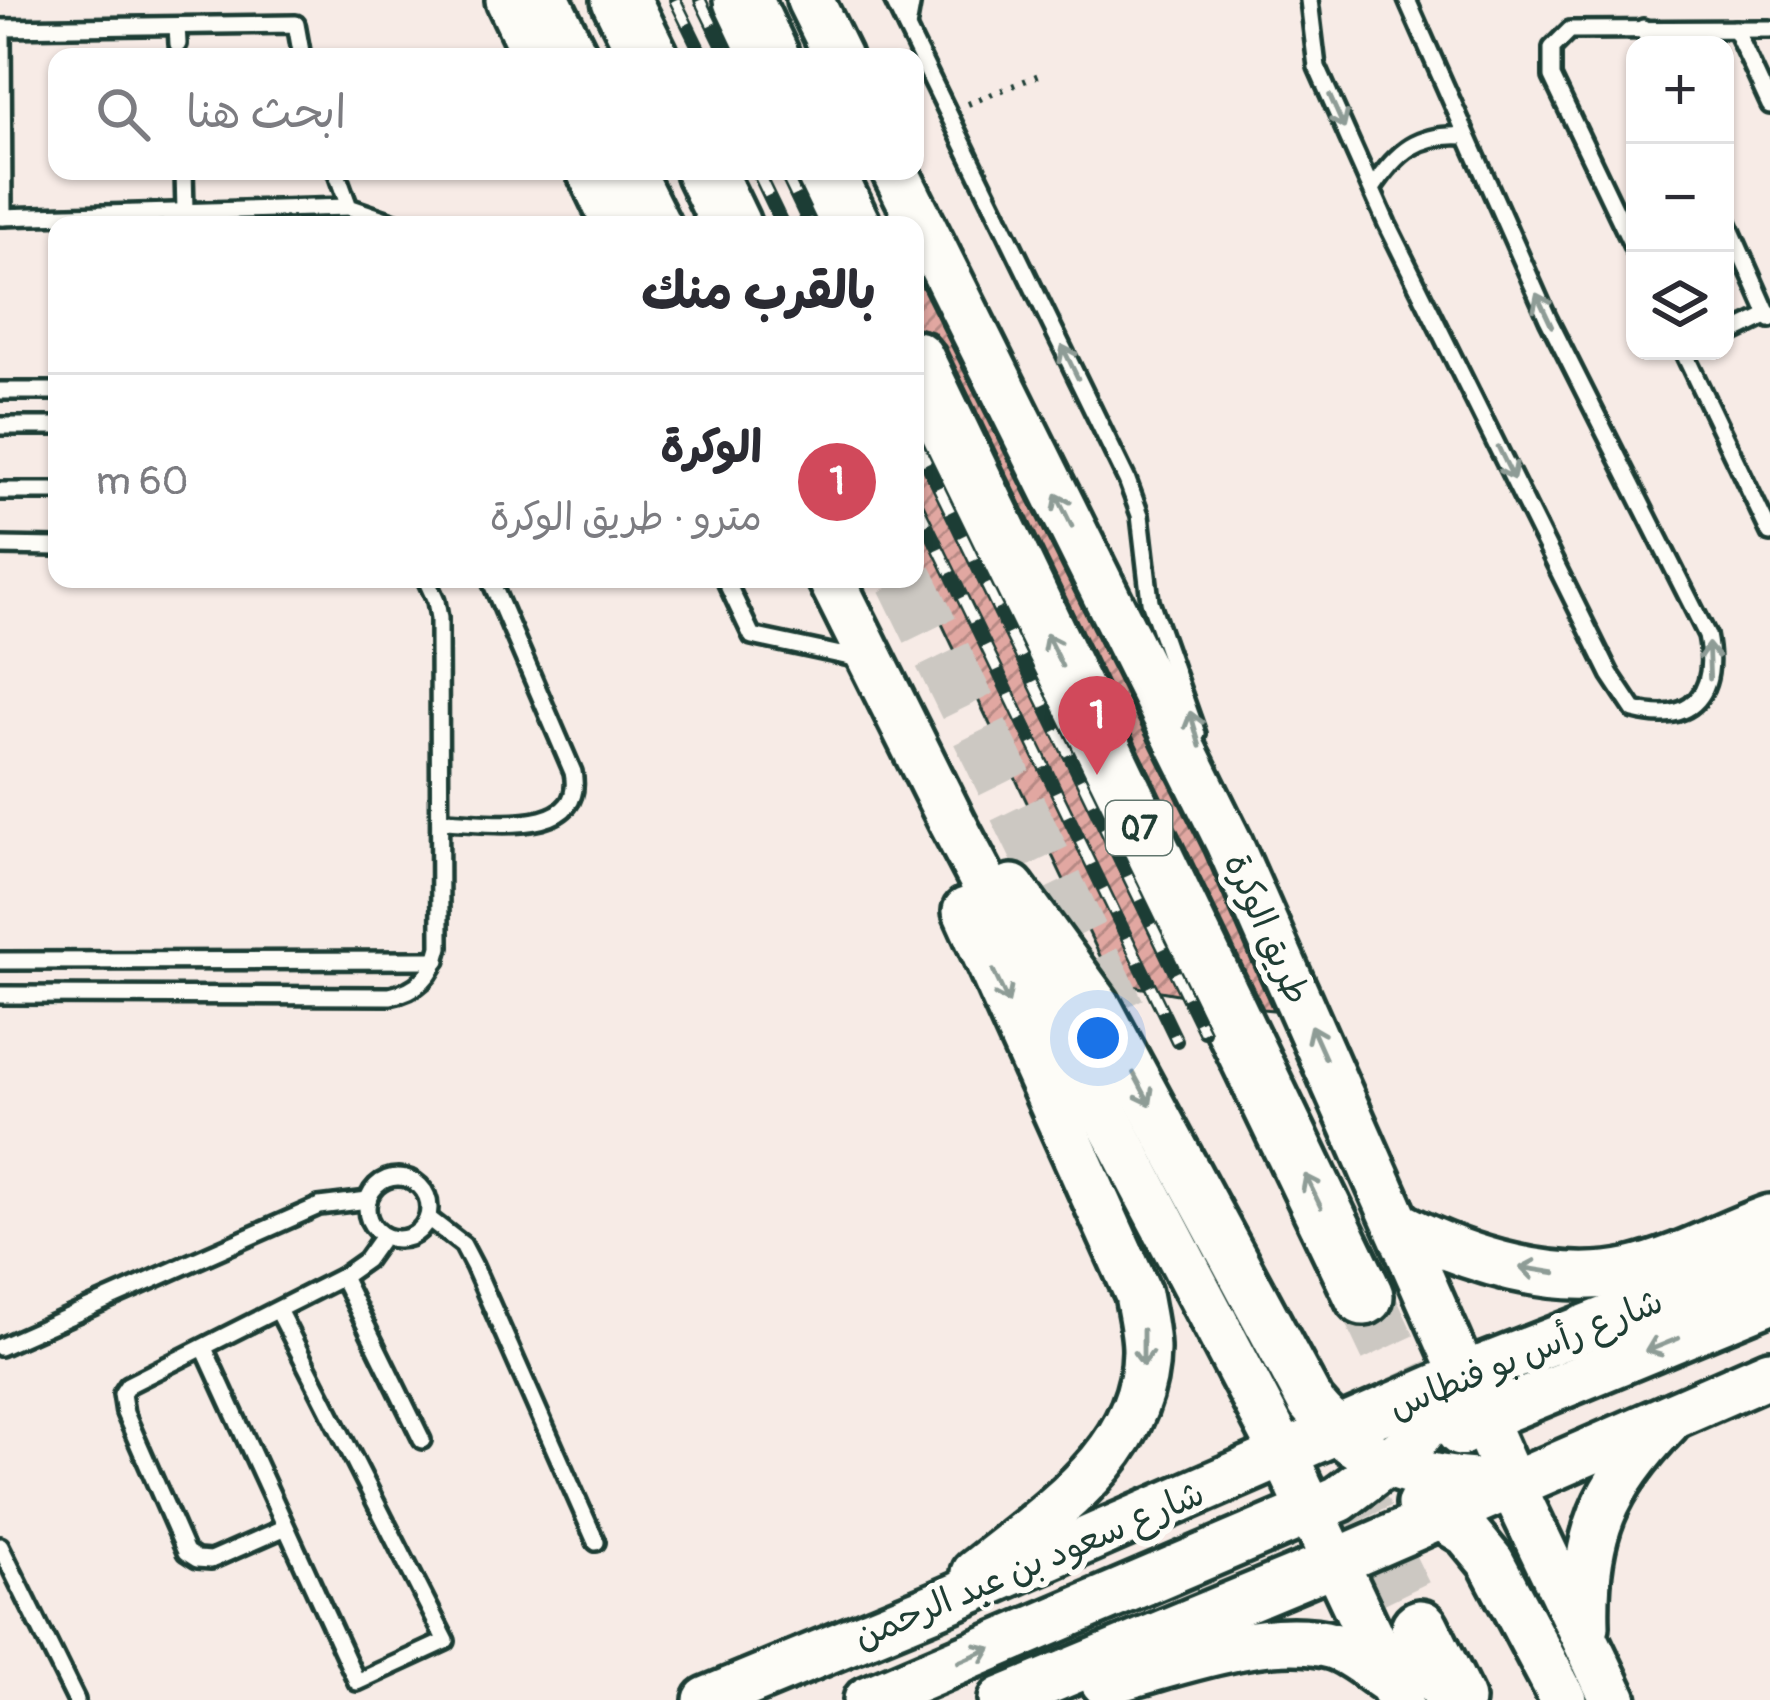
<!DOCTYPE html>
<html lang="ar">
<head>
<meta charset="utf-8">
<style>
	:root { --surface:#fff; --page:#f2f2f3; --text:#2b2b33; --muted:#7c7c81; --line:#e1e1e2; --accent:#d1495b }
	body { margin:0; font-family:Pangolin,"Playpen Sans Arabic",sans-serif; background:var(--page); color:var(--text); direction:rtl }
	.controls { position:absolute; right:36px; top:36px; display:grid; overflow:hidden; border-radius:24px; box-shadow:0 3px 9px #0004 }
	.controls button { width:108px; height:108px; display:grid; place-items:center; padding:0; border:0; border-bottom:3px solid var(--line); background:var(--surface); color:var(--text); font:60px sans-serif }
	.you { position:absolute; left:1098px; top:1038px; width:42px; height:42px; margin:-30px; border:9px solid #fff; border-radius:50%; background:#1a73e8; box-shadow:0 0 0 18px #1a73e833 }
	.badge { display:grid; place-items:center; width:78px; height:78px; border-radius:50%; background:var(--accent); color:#fff; font-size:39px; font-weight:700 }
	.pin { position:absolute; translate:-50% -99px; filter:drop-shadow(0 3px 6px #0008) }
	.pin::after { content:''; position:absolute; top:63px; width:42px; height:36px; background:inherit; clip-path:polygon(0 0,100% 0,50% 100%) }
	.list { margin:0; padding:0; list-style:none }
	h2 { display:flex; justify-content:space-between; align-items:center; height:156px; margin:0; padding:0 48px; font-size:51px }
	h2 small { font-size:39px; font-weight:400; color:var(--muted) }
	.list li { display:grid; grid-template-columns:78px 1fr auto; gap:36px; align-items:center; box-sizing:border-box; height:216px; padding:0 48px; border-top:3px solid var(--line) }
	.list b { display:block; font-size:45px; white-space:nowrap }
	.list p { margin:0; font-size:39px; white-space:nowrap; color:var(--muted) }
	.list em { font-size:39px; font-style:normal; color:var(--muted) }
	.icon { flex:none; width:66px; height:66px; fill:none; stroke:currentColor; stroke-width:2; stroke-linecap:round; stroke-linejoin:round }
	.map { position:relative; flex:none; width:1770px; height:1700px; overflow:hidden; direction:ltr }
	.search { position:absolute; background:var(--surface); box-shadow:0 3px 9px #0004; left:48px; top:48px; width:876px; height:132px; display:flex; align-items:center; gap:30px; box-sizing:border-box; padding:0 42px; border-radius:24px; color:var(--muted); font-size:45px }
	.panel { position:absolute; background:var(--surface); box-shadow:0 3px 9px #0004; left:48px; top:216px; width:876px; height:372px; border-radius:24px; direction:rtl }
	.map>svg:first-child { display:block }
	.building { fill:url(#building-hatch); stroke:#1f3d34; stroke-width:3 }
	.lines { fill:none; stroke-linecap:round; stroke-linejoin:round }
	.highway-tunnel { stroke:#ccc8c2; stroke-width:57; stroke-dasharray:57 28; stroke-linecap:butt }
	.lane-casing { stroke:#1f3d34; stroke-width:24 }
	.secondary-casing { stroke:#1f3d34; stroke-width:54 }
	.highway-casing { stroke:#1f3d34; stroke-width:66 }
	.path { stroke:#1f3d34; stroke-width:6; stroke-dasharray:3 9; stroke-linecap:butt }
	.lane { stroke:#fdfcf7; stroke-width:15 }
	.secondary { stroke:#fdfcf7; stroke-width:45 }
	.highway { stroke:#fdfcf7; stroke-width:57 }
	.rail-casing { stroke:#1f3d34; stroke-width:14 }
	.rail { stroke:#fdfcf7; stroke-width:9; stroke-dasharray:27; stroke-linecap:butt }
	.oneway { stroke:#8e9c96 }
	.labels { text-anchor:middle; dominant-baseline:central; stroke-width:12; stroke-linejoin:round; paint-order:stroke }
	.shield { fill:#fdfcf7; stroke:#62766e; stroke-width:3 }
	.shield-label { font-size:33px; font-weight:bold; fill:#1f3d34 }
	.street-label { font-size:36px; fill:#1f3d34; stroke:#fdfcf7 }
</style>
</head>
<body>
<div class="map">
<svg width="1770" height="1700" viewBox="0 0 1770 1700">
	<defs>
		<pattern id="building-hatch" width="6" height="6" patternUnits="userSpaceOnUse" patternTransform="scale(3)"><rect width="6" height="6" fill="#e1a7a1"/><path d="M-1 1l2-2M0 6l6-6M5 7l2-2" fill="none" stroke="#b68984"/></pattern>
	</defs>
	<rect width="100%" height="100%" fill="#f7ebe6"/>
	<filter id="ink" filterUnits="userSpaceOnUse"><feTurbulence type="fractalNoise" baseFrequency=".00833" numOctaves="2"/><feDisplacementMap in="SourceGraphic" scale="24" xChannelSelector="R" yChannelSelector="G"/><feConvolveMatrix kernelMatrix="1 2 1 2 8 2 1 2 1" color-interpolation-filters="sRGB"/></filter>
	<g filter="url(#ink)">
		<g class="building">
			<polygon points="915,272 1204,852 1273,1010 1263,1009 945,346 933,332 915,327"/>
			<polygon points="915,436 1183,995 1115,983 1110,977 915,567"/>
		</g>
		<g class="lines">
			<g class="highway-tunnel">
				<polyline points="905,579 1125,1028"/>
				<polyline points="1364,1296 1471,1523"/>
				<polyline points="1303,1391 1420,1629"/>
			</g>
			<g class="lane-casing">
				<g id="lane">
					<polyline points="893,0 1127,480 1140,515 1150,601 1197,734"/>
					<path d="M1309 0 1317 67 1387 224 1610 674 1634 710C1695 726 1718 691 1707 635L1548 319 1407 0"/>
					<polyline points="177,26 178,44"/>
					<polyline points="0,28 296,24 302,57"/>
					<polyline points="2,28 3,217"/>
					<polyline points="907,28 912,0"/>
					<polyline points="1643,28 1650,45"/>
					<polyline points="1735,29 1770,105"/>
					<polyline points="184,171 185,211"/>
					<polyline points="336,171 349,207 401,225"/>
					<path d="M1372 189C1397 151 1418 133 1465 136"/>
					<polyline points="0,217 349,207"/>
					<polyline points="1725,217 1770,319"/>
					<polyline points="1635,251 1552,77 1552,48 1570,30 1770,29"/>
					<polyline points="1725,336 1770,314"/>
					<polyline points="1683,351 1770,533"/>
					<polyline points="0,391 57,391"/>
					<polyline points="0,426 57,426"/>
					<polyline points="0,491 57,491"/>
					<polyline points="0,546 57,547"/>
					<polyline points="725,579 752,636 864,660"/>
					<path d="M440 821C482 821 587 841 573 772L490 579"/>
					<polyline points="0,961 437,960"/>
					<path d="M0 995 390 996C418 991 434 974 440 947L439 618 436 601 426 579"/>
					<circle cx="398" cy="1208" r="31"/>
					<polyline points="428,1218 463,1245 474,1266 596,1542"/>
					<polyline points="342,1277 422,1440"/>
					<polyline points="0,1347 319,1206 368,1200"/>
					<polyline points="204,1348 357,1682 446,1641 278,1310"/>
					<polyline points="284,1528 211,1560 197,1559 186,1552 125,1413 122,1394 128,1385 342,1277 366,1260 383,1236"/>
					<polyline points="0,1546 76,1700"/>
				</g>
			</g>
			<g class="secondary-casing">
				<g id="secondary">
					<polyline points="509,0 536,57"/>
					<polyline points="547,0 575,57"/>
					<polyline points="810,0 838,57"/>
					<polyline points="590,171 613,219 621,225"/>
					<polyline points="630,171 657,225"/>
					<polyline points="895,171 1228,841 1511,1483 1614,1700"/>
					<polyline points="831,579 953,824 1285,1456 1400,1700"/>
					<path d="M1012 888 1097 1005 1311 1403C1364 1468 1430 1484 1511 1483"/>
					<path d="M966 911 1138 1294C1141 1312 1146 1332 1146 1350 1145 1454 1047 1514 975 1573"/>
					<path d="M1401 1226C1468 1260 1556 1288 1632 1271 1680 1260 1724 1234 1770 1218"/>
					<polyline points="1460,1433 1483,1418 1770,1300"/>
					<polyline points="1420,1504 1467,1533 1491,1562 1564,1700"/>
					<path d="M1586 1626C1583 1536 1604 1486 1667 1422"/>
					<path d="M1104 1682C1169 1666 1267 1627 1333 1646 1352 1652 1371 1669 1388 1680"/>
					<polyline points="707,1700 935,1606 1465,1375 1770,1256"/>
					<polyline points="867,1700 1339,1499 1411,1444 1463,1379"/>
					<polyline points="1002,1700 1333,1563 1770,1373"/>
				</g>
			</g>
			<g class="highway-casing">
				<g id="highway">
					<polyline points="621,0 649,57"/>
					<polyline points="743,0 770,57"/>
					<polyline points="705,171 731,225"/>
					<polyline points="825,171 851,225"/>
					<polyline points="915,360 1364,1296"/>
					<polyline points="1420,1629 1455,1700"/>
				</g>
			</g>
			<g class="path">
				<polyline points="968,104 1039,75"/>
				<polyline points="915,500 1085,855"/>
			</g>
			<use href="#lane" class="lane"/>
			<use href="#secondary" class="secondary"/>
			<use href="#highway" class="highway"/>
			<g class="rail-casing">
				<g id="rail">
					<polyline points="675,0 703,57"/>
					<polyline points="700,0 728,57"/>
					<polyline points="757,171 783,225"/>
					<polyline points="784,171 810,225"/>
					<polyline points="915,439 1204,1032"/>
					<polyline points="915,500 1177,1041"/>
				</g>
			</g>
			<use href="#rail" class="rail"/>
		</g>
		<defs><path id="oneway-shaft" d="M-6 0H5M1.5-3L5.5 0L1.5 3" fill="none" stroke-width="1.6" stroke-linecap="round" stroke-linejoin="round" transform="scale(3)"/></defs>
		<g class="oneway">
			<use href="#oneway-shaft" transform="translate(1337 112) rotate(66)"/>
			<use href="#oneway-shaft" transform="translate(1544 310) rotate(-115)"/>
			<use href="#oneway-shaft" transform="translate(1070 362) rotate(-116)"/>
			<use href="#oneway-shaft" transform="translate(1506 463) rotate(64)"/>
			<use href="#oneway-shaft" transform="translate(1064 510) rotate(-116)"/>
			<use href="#oneway-shaft" transform="translate(1054 650) rotate(-116)"/>
			<use href="#oneway-shaft" transform="translate(1709 661) rotate(-92)"/>
			<use href="#oneway-shaft" transform="translate(1195 729) rotate(-106)"/>
			<use href="#oneway-shaft" transform="translate(1001 987) rotate(65)"/>
			<use href="#oneway-shaft" transform="translate(1318 1042) rotate(-114)"/>
			<use href="#oneway-shaft" transform="translate(1142 1089) rotate(62)"/>
			<use href="#oneway-shaft" transform="translate(1313 1191) rotate(-116)"/>
			<use href="#oneway-shaft" transform="translate(1538 1270) rotate(-171)"/>
			<use href="#oneway-shaft" transform="translate(1662 1345) rotate(158)"/>
			<use href="#oneway-shaft" transform="translate(1143 1348) rotate(90)"/>
			<use href="#oneway-shaft" transform="translate(975 1655) rotate(-23)"/>
		</g>
	</g>
	<g class="labels">
		<rect class="shield" x="1106" y="801" width="66" height="54" rx="9"/>
		<g class="shield-label">
			<text x="1139" y="828">Q7</text>
		</g>
		<g class="street-label">
			<text transform="translate(1267 929) rotate(66)">طريق الوكرة</text>
			<text transform="translate(1526 1354) rotate(-22)">شارع رأس بو فنطاس</text>
			<text transform="translate(1029 1565) rotate(-23)">شارع سعود بن عبد الرحمن</text>
		</g>
	</g>
</svg>
<div class="controls">
<button>+</button>
<button>−</button>
<button><svg class="icon" aria-label="layers" viewBox="0 0 24 24"><path d="M12 4l9 5-9 5-9-5zM3 14l9 5 9-5"/></svg></button>
</div>
<div class="you"></div>
<div class="pin badge" style="left:1097px;top:775px">1</div>
<div class="search"><svg class="icon" aria-label="search" viewBox="0 0 24 24"><circle cx="10" cy="10" r="6"/><path d="M15 15l6 6"/></svg>ابحث هنا</div>
<section class="panel">
<h2>بالقرب منك<small></small></h2>
<ul class="list">
<li><span class="badge">1</span><div><b>الوكرة</b><p>مترو · طريق الوكرة</p></div><em>60 m</em></li>
</ul>
</section>
</div>
</body>
</html>
